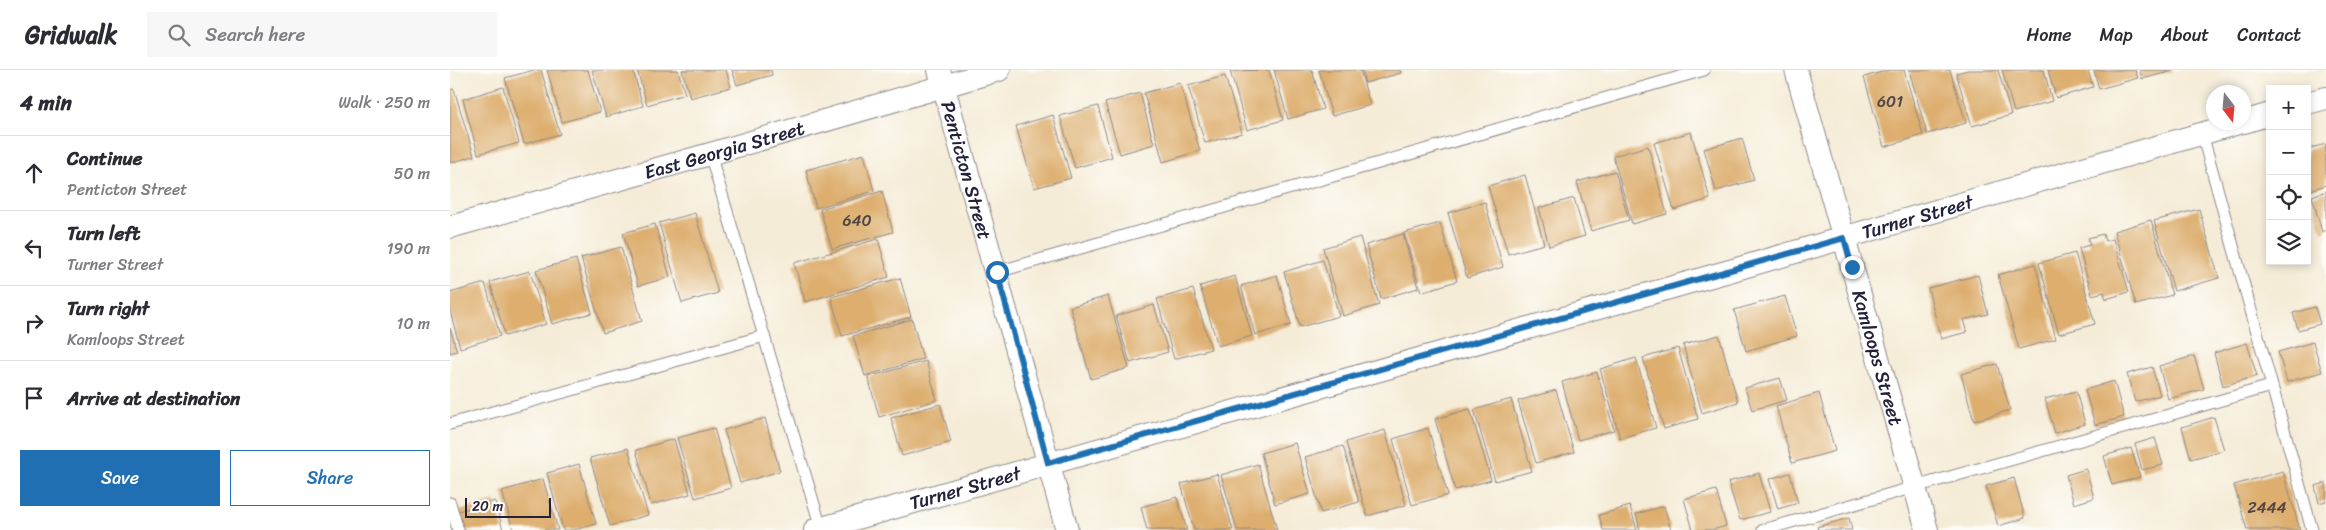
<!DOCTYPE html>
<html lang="en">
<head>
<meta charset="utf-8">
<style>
	:root { --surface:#fff; --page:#f7f7f7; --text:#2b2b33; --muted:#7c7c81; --line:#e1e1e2; --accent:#1f6fb2 }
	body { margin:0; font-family:Sriracha,sans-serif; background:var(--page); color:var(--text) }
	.controls { position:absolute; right:15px; top:15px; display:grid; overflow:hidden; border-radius:0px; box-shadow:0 2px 8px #0003 }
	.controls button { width:45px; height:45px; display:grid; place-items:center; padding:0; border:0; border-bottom:1px solid var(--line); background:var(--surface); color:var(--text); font:25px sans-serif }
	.compass { position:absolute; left:1756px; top:15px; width:45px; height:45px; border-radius:50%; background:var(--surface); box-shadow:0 2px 8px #0003; rotate:164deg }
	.scale { position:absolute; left:15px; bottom:12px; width:86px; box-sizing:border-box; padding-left:5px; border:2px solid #22223b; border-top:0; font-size:14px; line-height:18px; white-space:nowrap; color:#22223b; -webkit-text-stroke:4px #fdfcf7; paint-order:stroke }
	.stop { position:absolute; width:15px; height:15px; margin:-11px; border:4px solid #1f6fb2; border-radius:50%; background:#fff }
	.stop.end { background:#1f6fb2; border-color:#fff; box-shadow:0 1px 5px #0008 }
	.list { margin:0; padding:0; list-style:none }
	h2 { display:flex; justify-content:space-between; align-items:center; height:65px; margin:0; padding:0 20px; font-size:21px }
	h2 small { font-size:16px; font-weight:400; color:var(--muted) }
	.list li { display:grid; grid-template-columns:32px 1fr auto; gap:15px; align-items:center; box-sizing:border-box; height:75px; padding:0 20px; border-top:1px solid var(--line) }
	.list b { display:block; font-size:19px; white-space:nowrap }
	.list p { margin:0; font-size:16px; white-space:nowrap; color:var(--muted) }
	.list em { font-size:16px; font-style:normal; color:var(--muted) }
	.actions { display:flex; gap:10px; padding:15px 20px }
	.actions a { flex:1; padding:11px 0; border:1px solid var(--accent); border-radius:0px; text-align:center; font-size:18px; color:var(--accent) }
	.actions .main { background:var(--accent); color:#fff }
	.icon { flex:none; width:28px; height:28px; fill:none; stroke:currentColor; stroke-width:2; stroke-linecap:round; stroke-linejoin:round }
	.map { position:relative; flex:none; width:1876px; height:460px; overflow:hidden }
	header { display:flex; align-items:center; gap:30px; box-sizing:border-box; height:70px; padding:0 25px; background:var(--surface); border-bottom:1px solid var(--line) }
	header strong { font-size:24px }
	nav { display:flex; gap:28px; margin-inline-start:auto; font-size:18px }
	.search { width:350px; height:45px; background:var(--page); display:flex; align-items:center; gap:12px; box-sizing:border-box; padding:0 18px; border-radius:0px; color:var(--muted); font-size:19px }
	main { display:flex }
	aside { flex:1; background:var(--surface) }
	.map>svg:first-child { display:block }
	.building { fill:#ddae6e }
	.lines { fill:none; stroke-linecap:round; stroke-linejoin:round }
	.service-casing { stroke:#8c8789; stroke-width:13 }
	.minor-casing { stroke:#8c8789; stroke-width:24 }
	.service { stroke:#fff; stroke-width:11 }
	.minor { stroke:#fff; stroke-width:22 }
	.route { stroke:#1f6fb2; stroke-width:6 }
	.labels { text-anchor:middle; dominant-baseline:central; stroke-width:5; stroke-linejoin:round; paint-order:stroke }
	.number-label { font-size:16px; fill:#514548 }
	.street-label { font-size:19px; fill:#22223b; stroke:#fdfcf7 }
</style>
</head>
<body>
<header>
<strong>Gridwalk</strong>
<div class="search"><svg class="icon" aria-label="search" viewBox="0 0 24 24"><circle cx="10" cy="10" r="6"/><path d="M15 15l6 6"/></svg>Search here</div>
<nav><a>Home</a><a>Map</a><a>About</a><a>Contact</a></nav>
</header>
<main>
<aside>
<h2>4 min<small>Walk · 250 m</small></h2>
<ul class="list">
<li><svg class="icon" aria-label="ahead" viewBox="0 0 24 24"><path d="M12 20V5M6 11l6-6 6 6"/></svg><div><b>Continue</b><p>Penticton Street</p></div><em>50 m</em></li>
<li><svg class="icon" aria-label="left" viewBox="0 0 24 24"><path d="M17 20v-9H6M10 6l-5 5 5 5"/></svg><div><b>Turn left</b><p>Turner Street</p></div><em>190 m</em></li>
<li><svg class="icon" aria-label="right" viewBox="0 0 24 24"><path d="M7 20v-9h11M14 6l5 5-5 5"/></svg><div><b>Turn right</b><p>Kamloops Street</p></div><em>10 m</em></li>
<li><svg class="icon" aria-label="arrive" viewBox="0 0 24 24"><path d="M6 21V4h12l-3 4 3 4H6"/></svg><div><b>Arrive at destination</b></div></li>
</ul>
<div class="actions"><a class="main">Save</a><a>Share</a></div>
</aside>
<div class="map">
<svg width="1876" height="460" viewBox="0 0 1876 460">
	<rect width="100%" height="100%" fill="#fdfcf7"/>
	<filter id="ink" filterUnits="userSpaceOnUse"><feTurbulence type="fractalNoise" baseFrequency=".02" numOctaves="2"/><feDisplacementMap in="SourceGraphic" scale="10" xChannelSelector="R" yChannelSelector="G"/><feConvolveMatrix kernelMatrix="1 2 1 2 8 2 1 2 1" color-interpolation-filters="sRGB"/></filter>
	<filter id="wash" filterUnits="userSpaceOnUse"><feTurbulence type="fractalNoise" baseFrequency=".0096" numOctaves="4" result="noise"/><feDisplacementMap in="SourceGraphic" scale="20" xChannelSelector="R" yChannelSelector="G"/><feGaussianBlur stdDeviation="1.12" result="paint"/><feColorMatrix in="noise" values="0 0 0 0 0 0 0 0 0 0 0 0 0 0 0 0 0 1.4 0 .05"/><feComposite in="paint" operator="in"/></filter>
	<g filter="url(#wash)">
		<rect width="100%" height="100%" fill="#f5ecd7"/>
		<g id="blocks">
			<g class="building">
				<polygon points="84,0 91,0 110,64 74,74 55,8"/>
				<polygon points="97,0 138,0 150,42 112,52"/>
				<polygon points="142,0 183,0 193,36 156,47"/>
				<polygon points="187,0 228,0 235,24 197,35"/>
				<polygon points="232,0 276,0 281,17 240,28"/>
				<polygon points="282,0 321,0 322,5 287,15"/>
				<polygon points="819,0 833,50 797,60 780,1"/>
				<polygon points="824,0 862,0 873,39 838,49"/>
				<polygon points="869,0 910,0 920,35 882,46"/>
				<polygon points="912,0 950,0 951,3 915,13"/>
				<polygon points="1439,0 1454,0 1473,65 1434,77 1414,7"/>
				<polygon points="1459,0 1500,0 1516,53 1477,64"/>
				<polygon points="1518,0 1548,0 1561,45 1522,56 1506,3"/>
				<polygon points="1552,0 1594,0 1602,31 1564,42"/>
				<polygon points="1598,0 1638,0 1643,17 1606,28"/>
				<polygon points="1644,0 1685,0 1688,8 1649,19"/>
				<polygon points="1690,0 1723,0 1723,1 1692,9"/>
				<polygon points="775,6 792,63 755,73 738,16"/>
				<polygon points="730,13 750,81 713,92 694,23"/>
				<polygon points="53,17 69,73 28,84 13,29"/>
				<polygon points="4,19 24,86 0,93 0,20"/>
				<polygon points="690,23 704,74 670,84 655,33"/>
				<polygon points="648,36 662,87 625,98 610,46"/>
				<polygon points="603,45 621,108 584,118 566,56"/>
				<polygon points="1241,62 1260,129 1224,140 1204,73"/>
				<polygon points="1292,68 1304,110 1266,121 1254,79"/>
				<polygon points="1876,74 1876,115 1857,121 1857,79"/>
				<polygon points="1198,76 1217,144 1182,154 1163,86"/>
				<polygon points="414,84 424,121 366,138 356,100"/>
				<polygon points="1165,101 1179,150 1141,161 1127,112"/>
				<polygon points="1075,105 1094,174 1058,184 1038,116"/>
				<polygon points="432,121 443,162 382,179 370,139"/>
				<polygon points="1876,121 1876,160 1872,162 1862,126"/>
				<polygon points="1124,128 1135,166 1099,176 1089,138"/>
				<polygon points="1035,132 1053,197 1017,208 998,143"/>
				<polygon points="1749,139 1769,208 1724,221 1704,151"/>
				<polygon points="245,143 268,223 232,233 209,153"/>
				<polygon points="1701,150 1722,225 1686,235 1664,161"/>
				<polygon points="990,153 1007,211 971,222 954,163"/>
				<polygon points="205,154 220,207 188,216 173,163"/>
				<polygon points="953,164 968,218 931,229 916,175"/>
				<polygon points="1653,164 1655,171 1663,169 1679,222 1656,229 1654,222 1642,225 1629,178 1640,175 1638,168"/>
				<polygon points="910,167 929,235 893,246 873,178"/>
				<polygon points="428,169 439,207 355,232 344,193"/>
				<polygon points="171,177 192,251 153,263 131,188"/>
				<polygon points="1625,183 1645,254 1609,264 1589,193"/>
				<polygon points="126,189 142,243 102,254 86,200"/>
				<polygon points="873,190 889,246 850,257 834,202"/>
				<polygon points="1585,194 1606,269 1569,279 1548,205"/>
				<polygon points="80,201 96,254 55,266 40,212"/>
				<polygon points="827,205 841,255 805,265 791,216"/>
				<polygon points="1528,205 1538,244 1513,250 1517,262 1491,269 1478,218"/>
				<polygon points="785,206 802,266 768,276 750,216"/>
				<polygon points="450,208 461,247 392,266 381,227"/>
				<polygon points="35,213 50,266 10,278 0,241 0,223"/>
				<polygon points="743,219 761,279 724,289 707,229"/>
				<polygon points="658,226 679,298 641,309 620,237"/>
				<polygon points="1335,226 1347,266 1296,281 1284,240"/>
				<polygon points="704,235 718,282 680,293 666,246"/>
				<polygon points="1865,237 1870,254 1848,260 1843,243"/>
				<polygon points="462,249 473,289 415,306 403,266"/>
				<polygon points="0,258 7,281 0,283"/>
				<polygon points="1269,265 1288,332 1252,343 1233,275"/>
				<polygon points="1863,272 1872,302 1837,312 1828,282"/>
				<polygon points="1797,273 1807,306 1773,316 1764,283"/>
				<polygon points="1228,278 1248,349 1214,359 1193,288"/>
				<polygon points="1744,286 1754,319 1718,329 1709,296"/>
				<polygon points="1186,288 1206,358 1170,368 1150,299"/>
				<polygon points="476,291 487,330 429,347 418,307"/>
				<polygon points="1547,294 1560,340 1524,351 1511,304"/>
				<polygon points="1702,297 1710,325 1685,332 1677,304"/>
				<polygon points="1147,302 1164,360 1128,370 1112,312"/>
				<polygon points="1330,308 1337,330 1302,340 1295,318"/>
				<polygon points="1664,311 1674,347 1645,355 1635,320"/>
				<polygon points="1106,320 1124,382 1086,393 1068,331"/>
				<polygon points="1626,321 1635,354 1605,363 1595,329"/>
				<polygon points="1369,323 1385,381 1342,393 1326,336"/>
				<polygon points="1061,329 1082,401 1045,411 1024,340"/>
				<polygon points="490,334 501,372 452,386 441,348"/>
				<polygon points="1020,339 1041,410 1005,420 985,349"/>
				<polygon points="1764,347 1774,380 1741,389 1732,357"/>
				<polygon points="315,348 330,401 290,413 274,360"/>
				<polygon points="264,358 281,418 245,428 227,368"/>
				<polygon points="978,358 998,425 962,435 943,369"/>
				<polygon points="935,360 956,435 917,446 896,372"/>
				<polygon points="1705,368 1713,395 1692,400 1685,374"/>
				<polygon points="224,369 240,424 201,435 186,380"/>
				<polygon points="845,373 860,424 825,434 811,383"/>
				<polygon points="893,376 909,432 871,443 855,387"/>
				<polygon points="178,378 198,445 160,456 140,388"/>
				<polygon points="1681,378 1690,407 1662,415 1654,386"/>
				<polygon points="129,394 146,454 124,460 113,460 97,403"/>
				<polygon points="808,394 827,460 787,460 771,405"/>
				<polygon points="1636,399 1644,428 1624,434 1616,405"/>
				<polygon points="1833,401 1850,460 1797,460 1784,415"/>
				<polygon points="1309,403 1320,442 1290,450 1278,412"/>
				<polygon points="1340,403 1348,433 1328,439 1319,409"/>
				<polygon points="767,404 783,460 744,460 731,414"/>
				<polygon points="1564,408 1575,448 1548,456 1536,416"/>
				<polygon points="93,409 108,460 63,460 52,421"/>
				<polygon points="1876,413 1876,431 1869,433 1865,416"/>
				<polygon points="1266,420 1276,456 1262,460 1243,460 1234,429"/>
				<polygon points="727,427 737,460 697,460 691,437"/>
				<polygon points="45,431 53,460 13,460 8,441"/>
				<polygon points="1180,436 1187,460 1153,460 1149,445"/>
				<polygon points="1214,436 1221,460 1190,460 1186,444"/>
				<polygon points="1399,448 1402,460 1368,460 1367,457"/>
			</g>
		</g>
	</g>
	<g filter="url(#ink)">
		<use href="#blocks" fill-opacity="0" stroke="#8c8789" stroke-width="1"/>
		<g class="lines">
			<g class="service-casing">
				<g id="service">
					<polyline points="1752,64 1862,460"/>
					<polyline points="260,84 371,458"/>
					<polyline points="547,202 1254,0"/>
					<polyline points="0,354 314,266"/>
					<polyline points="0,433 8,460"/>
					<polyline points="1313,460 1821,316"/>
				</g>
			</g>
			<g class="minor-casing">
				<g id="minor">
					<path id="s1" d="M489 0 617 460"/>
					<path id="s2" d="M1346 0 1477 460"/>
					<polyline points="1857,33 1876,28"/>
					<polyline points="1794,52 1820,44"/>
					<path id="s3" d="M0 157 260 84 549 0"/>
					<path id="s4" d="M365 460 1290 198 1792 52"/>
				</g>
			</g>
			<use href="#service" class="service"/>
			<use href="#minor" class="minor"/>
		</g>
	</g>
	<g class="lines" filter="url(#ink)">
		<polyline class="route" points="547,202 598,393 1394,168 1402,197"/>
	</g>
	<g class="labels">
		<g class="number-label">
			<text x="1440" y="31">601</text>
			<text x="407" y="150">640</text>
			<text x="1817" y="437">2444</text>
		</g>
		<g class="street-label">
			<text stroke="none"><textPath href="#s3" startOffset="285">East Georgia Street</textPath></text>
			<text stroke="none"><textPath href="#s1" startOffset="104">Penticton Street</textPath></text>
			<text stroke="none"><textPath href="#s4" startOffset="1146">Turner Street</textPath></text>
			<text stroke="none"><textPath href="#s2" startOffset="299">Kamloops Street</textPath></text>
			<text stroke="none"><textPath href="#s4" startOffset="156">Turner Street</textPath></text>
		</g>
	</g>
</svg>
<div class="controls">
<button>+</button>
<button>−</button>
<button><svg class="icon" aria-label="locate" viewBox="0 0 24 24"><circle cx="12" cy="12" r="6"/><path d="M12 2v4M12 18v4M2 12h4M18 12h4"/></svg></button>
<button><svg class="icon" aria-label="layers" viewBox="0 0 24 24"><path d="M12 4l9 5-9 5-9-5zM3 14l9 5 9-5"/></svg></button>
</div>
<svg class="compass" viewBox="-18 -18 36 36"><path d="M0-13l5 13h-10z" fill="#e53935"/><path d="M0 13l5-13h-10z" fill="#7c7c81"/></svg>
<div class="scale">20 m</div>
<div class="stop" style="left:547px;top:202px"></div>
<div class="stop end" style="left:1402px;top:197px"></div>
</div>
</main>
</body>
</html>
